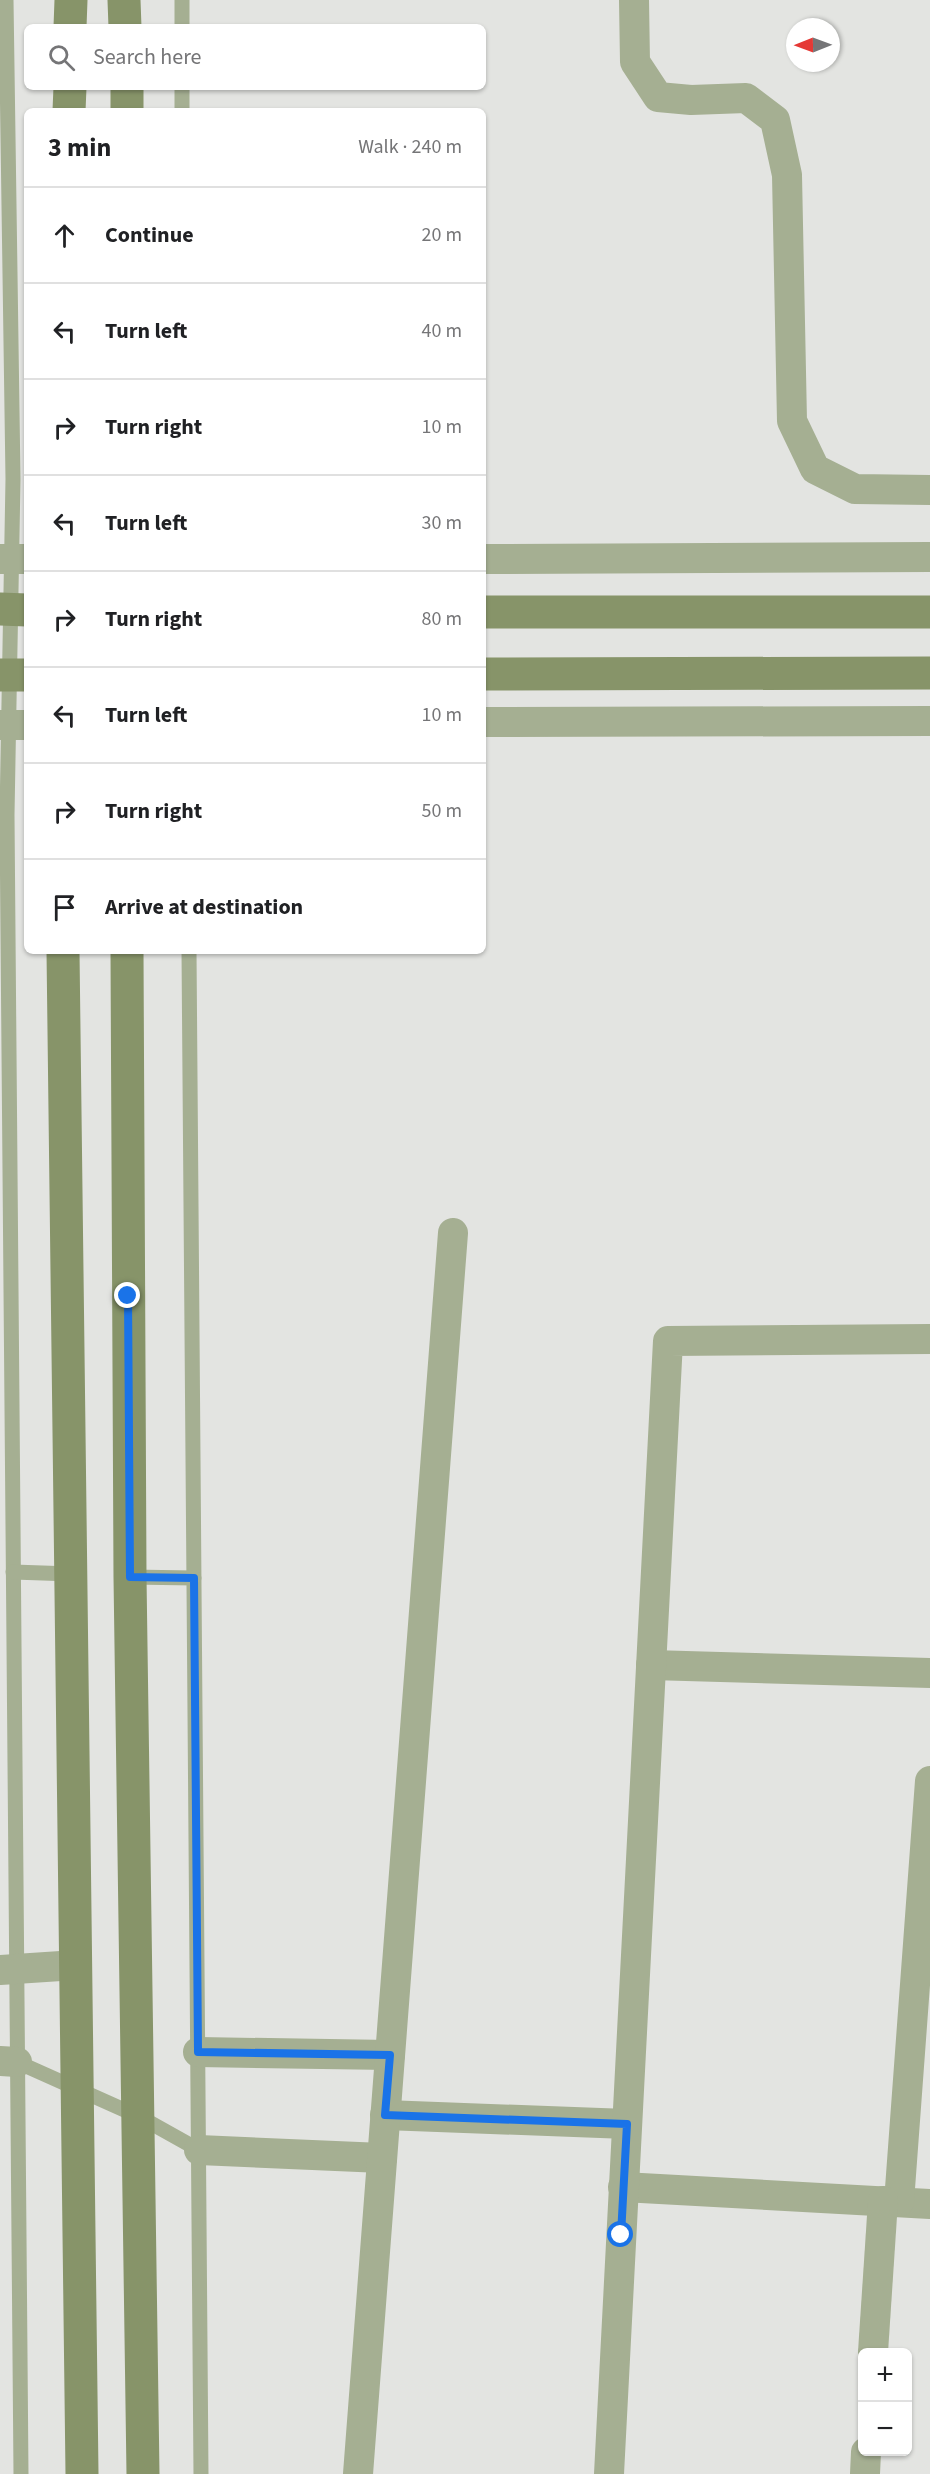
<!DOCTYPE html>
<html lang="en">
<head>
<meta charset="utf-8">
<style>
	:root { --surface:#fff; --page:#f6f6f6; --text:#202124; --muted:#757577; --line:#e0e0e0 }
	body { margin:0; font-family:"Source Sans 3",sans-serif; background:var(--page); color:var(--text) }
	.controls { position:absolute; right:18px; bottom:18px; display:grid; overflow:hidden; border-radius:9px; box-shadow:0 2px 4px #0004 }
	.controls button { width:54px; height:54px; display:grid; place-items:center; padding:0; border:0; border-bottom:2px solid var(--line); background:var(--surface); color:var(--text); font:30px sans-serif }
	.compass { position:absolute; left:786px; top:18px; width:54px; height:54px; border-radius:50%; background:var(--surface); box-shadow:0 2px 4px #0004; rotate:269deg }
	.stop { position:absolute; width:18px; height:18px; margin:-14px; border:4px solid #1a73e8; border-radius:50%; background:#fff }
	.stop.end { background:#1a73e8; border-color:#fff; box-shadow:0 2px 6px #0008 }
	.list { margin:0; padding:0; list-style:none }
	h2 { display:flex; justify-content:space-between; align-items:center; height:78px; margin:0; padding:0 24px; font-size:26px }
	h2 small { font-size:20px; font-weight:400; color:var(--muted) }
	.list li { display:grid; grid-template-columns:39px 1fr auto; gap:18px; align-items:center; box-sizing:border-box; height:96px; padding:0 24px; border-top:2px solid var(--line) }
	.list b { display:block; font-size:22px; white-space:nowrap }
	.list em { font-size:20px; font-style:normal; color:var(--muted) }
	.icon { flex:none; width:33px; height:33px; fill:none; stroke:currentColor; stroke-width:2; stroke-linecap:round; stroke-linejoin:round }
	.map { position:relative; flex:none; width:930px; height:2474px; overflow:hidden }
	.search { position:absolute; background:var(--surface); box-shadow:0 2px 4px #0004; left:24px; top:24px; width:462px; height:66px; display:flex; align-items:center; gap:15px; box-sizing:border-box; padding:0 21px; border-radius:9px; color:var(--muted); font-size:22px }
	.panel { position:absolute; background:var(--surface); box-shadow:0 2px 4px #0004; left:24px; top:108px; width:462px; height:846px; border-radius:9px }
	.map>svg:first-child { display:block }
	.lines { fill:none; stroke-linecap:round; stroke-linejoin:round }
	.lane { stroke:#a5af92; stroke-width:15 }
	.street { stroke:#a5af92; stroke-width:30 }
	.secondary { stroke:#879469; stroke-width:33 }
	.route { stroke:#1a73e8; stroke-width:8 }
</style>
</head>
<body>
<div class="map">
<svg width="930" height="2474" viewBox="0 0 930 2474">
	<rect width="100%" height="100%" fill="#e3e4e1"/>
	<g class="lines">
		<g class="lane">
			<polyline points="6,0 13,479 7,815 21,2474"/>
			<polyline points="182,0 182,27"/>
			<polyline points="182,87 182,111"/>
			<polyline points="189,951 201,2474"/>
			<polyline points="13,1572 72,1574"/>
			<polyline points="130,1577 194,1578"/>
			<polyline points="17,2062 140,2117 199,2150"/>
		</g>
		<g class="street">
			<polyline points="634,0 635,62 658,97 691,100 746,98 775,120 787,175 792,421 815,469 855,489 930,490"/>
			<polyline points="0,559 27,559"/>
			<polyline points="483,559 930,557"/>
			<polyline points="483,722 930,721"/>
			<polyline points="0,725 27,725"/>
			<polyline points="651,1665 930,1673"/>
			<polyline points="0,1970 76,1965"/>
			<polyline points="198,2052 390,2055"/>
			<polyline points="0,2061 17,2062"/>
			<polyline points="385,2115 627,2124"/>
			<polyline points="199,2150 382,2158"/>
			<polyline points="623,2187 930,2204"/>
			<polyline points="899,2202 930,1781"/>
			<polyline points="873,2352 883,2201"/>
			<polyline points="358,2474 453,1233"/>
			<polyline points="609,2474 668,1341 930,1339"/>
			<polyline points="865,2474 866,2452"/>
		</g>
		<g class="secondary">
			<polyline points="124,0 125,27"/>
			<polyline points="70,27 71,0"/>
			<polyline points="127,87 127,111"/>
			<polyline points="69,111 70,87"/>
			<polyline points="0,609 27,610"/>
			<polyline points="483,612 930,612"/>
			<polyline points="483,674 930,673"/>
			<polyline points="0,675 27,675"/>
			<polyline points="63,951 82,2474"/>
			<polyline points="127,951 130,1577 143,2474"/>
		</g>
	</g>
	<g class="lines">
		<polyline class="route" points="128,1296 130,1577 194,1578 198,2052 390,2055 385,2115 627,2124 621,2235"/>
	</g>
</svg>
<div class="controls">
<button>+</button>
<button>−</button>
</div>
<svg class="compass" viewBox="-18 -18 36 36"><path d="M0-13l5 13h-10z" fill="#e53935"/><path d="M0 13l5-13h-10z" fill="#757577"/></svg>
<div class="stop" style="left:621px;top:2235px"></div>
<div class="stop end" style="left:128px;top:1296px"></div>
<div class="search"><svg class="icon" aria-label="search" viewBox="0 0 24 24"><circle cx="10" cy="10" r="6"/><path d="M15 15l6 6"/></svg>Search here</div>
<section class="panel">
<h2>3 min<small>Walk · 240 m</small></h2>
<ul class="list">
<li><svg class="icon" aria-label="ahead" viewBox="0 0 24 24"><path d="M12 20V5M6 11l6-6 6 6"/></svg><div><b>Continue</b></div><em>20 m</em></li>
<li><svg class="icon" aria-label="left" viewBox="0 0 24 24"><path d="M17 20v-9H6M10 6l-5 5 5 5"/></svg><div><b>Turn left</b></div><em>40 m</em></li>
<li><svg class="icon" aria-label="right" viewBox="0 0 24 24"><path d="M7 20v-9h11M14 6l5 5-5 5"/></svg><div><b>Turn right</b></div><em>10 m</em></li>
<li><svg class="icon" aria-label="left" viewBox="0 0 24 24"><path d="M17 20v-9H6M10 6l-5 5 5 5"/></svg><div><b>Turn left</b></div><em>30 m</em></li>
<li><svg class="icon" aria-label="right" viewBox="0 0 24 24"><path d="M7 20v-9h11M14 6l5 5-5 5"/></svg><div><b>Turn right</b></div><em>80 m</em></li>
<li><svg class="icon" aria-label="left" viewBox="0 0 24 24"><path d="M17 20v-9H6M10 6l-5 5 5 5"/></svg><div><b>Turn left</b></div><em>10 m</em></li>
<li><svg class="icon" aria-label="right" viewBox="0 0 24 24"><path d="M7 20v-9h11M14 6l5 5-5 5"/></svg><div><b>Turn right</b></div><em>50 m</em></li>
<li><svg class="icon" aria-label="arrive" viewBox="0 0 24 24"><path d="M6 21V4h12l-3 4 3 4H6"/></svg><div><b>Arrive at destination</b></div></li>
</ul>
</section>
</div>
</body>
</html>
